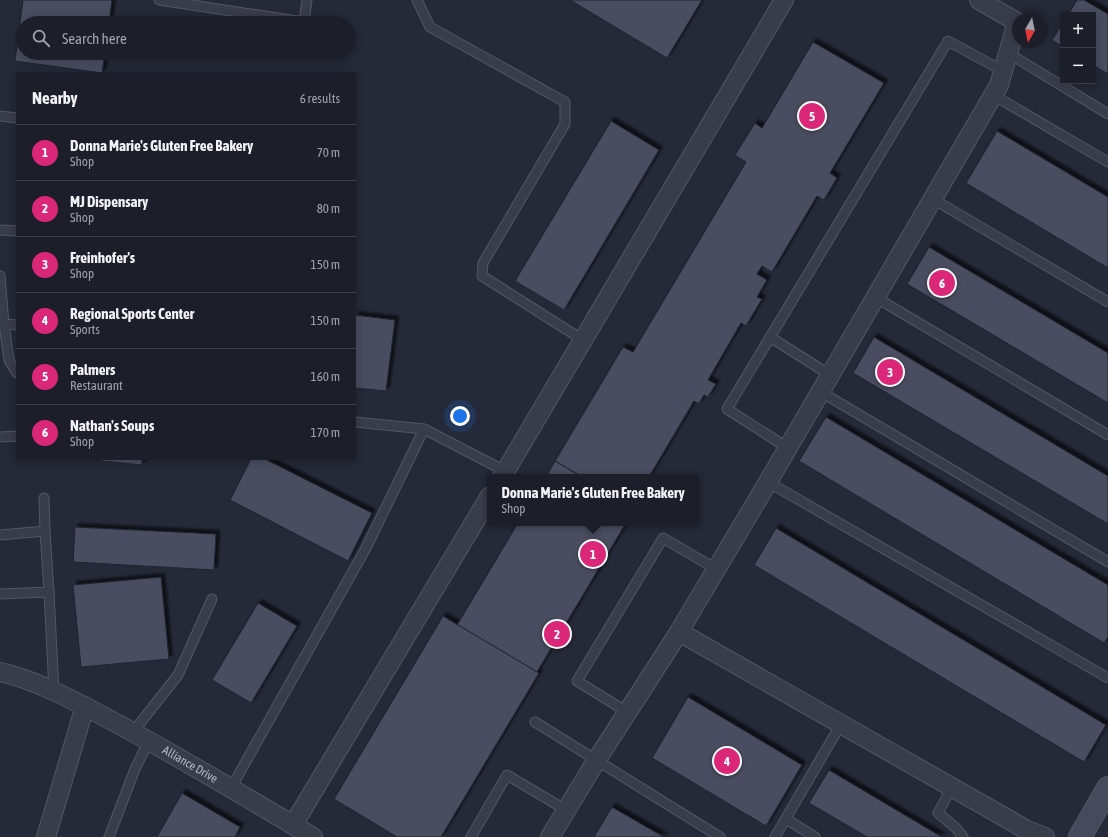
<!DOCTYPE html>
<html lang="en">
<head>
<meta charset="utf-8">
<style>
	:root { --surface:#1c1f2a; --page:#292c36; --text:#f1f3f6; --muted:#a0a2a8; --line:#3a3d47; --accent:#db2777 }
	body { margin:0; font-family:"Asap Condensed",sans-serif; background:var(--page); color:var(--text) }
	.controls { position:absolute; right:12px; top:12px; display:grid; overflow:hidden; border-radius:0px; box-shadow:0 2px 10px #0003 }
	.controls button { width:36px; height:36px; display:grid; place-items:center; padding:0; border:0; border-bottom:1px solid var(--line); background:var(--surface); color:var(--text); font:20px sans-serif }
	.compass { position:absolute; left:1012px; top:12px; width:36px; height:36px; border-radius:50%; background:var(--surface); box-shadow:0 2px 10px #0003; rotate:189deg }
	.you { position:absolute; left:460px; top:416px; width:14px; height:14px; margin:-10px; border:3px solid #fff; border-radius:50%; background:#1a73e8; box-shadow:0 0 0 6px #1a73e833 }
	.badge { display:grid; place-items:center; width:26px; height:26px; border-radius:50%; background:var(--accent); color:#fff; font-size:13px; font-weight:700 }
	.pin { position:absolute; translate:-50% -50%; border:2px solid #fff; box-shadow:0 1px 4px #0006 }
	.popup { position:absolute; left:487px; top:474px; width:212px; height:52px; box-sizing:border-box; display:grid; place-content:center; border-radius:0px; background:var(--surface); filter:drop-shadow(0 1px 3px #0005); font-size:13px; white-space:nowrap; color:var(--muted) }
	.popup b { font-size:15px; color:var(--text) }
	.popup::after { content:''; position:absolute; left:50%; top:100%; margin-left:-8px; border:8px solid transparent; border-top-color:var(--surface) }
	.list { margin:0; padding:0; list-style:none }
	h2 { display:flex; justify-content:space-between; align-items:center; height:52px; margin:0; padding:0 16px; font-size:17px }
	h2 small { font-size:13px; font-weight:400; color:var(--muted) }
	.list li { display:grid; grid-template-columns:26px 1fr auto; gap:12px; align-items:center; box-sizing:border-box; height:56px; padding:0 16px; border-top:1px solid var(--line) }
	.list b { display:block; font-size:15px; white-space:nowrap }
	.list p { margin:0; font-size:13px; white-space:nowrap; color:var(--muted) }
	.list em { font-size:13px; font-style:normal; color:var(--muted) }
	.icon { flex:none; width:22px; height:22px; fill:none; stroke:currentColor; stroke-width:2; stroke-linecap:round; stroke-linejoin:round }
	.map { position:relative; flex:none; width:1108px; height:837px; overflow:hidden }
	.search { position:absolute; background:var(--surface); box-shadow:0 2px 10px #0003; left:16px; top:16px; width:340px; height:44px; display:flex; align-items:center; gap:10px; box-sizing:border-box; padding:0 14px; border-radius:22px; color:var(--muted); font-size:15px }
	.panel { position:absolute; background:var(--surface); box-shadow:0 2px 10px #0003; left:16px; top:72px; width:340px; height:388px; border-radius:0px }
	.map>svg:first-child { display:block }
	.building { fill:#4a4d5e; stroke:#20232f; filter:url(#shadow) }
	.lines { fill:none; stroke-linecap:round; stroke-linejoin:round }
	.lane-casing { stroke:#545763; stroke-width:11 }
	.street-casing { stroke:#545763; stroke-width:20 }
	.secondary-casing { stroke:#545763; stroke-width:24 }
	.lane { stroke:#393c49; stroke-width:9 }
	.street { stroke:#393c49; stroke-width:18 }
	.secondary { stroke:#474a5b; stroke-width:22 }
	.labels { text-anchor:middle; dominant-baseline:central; stroke-width:3; stroke-linejoin:round; paint-order:stroke }
	.street-label { font-size:12px; fill:#b4b7c4; stroke:#1e212d }
</style>
</head>
<body>
<div class="map">
<svg width="1108" height="837" viewBox="0 0 1108 837">
	<defs>
		<filter id="shadow"><feDropShadow dx="3.5" dy="-3.5" stdDeviation="1" flood-color="#0009"/></filter>
	</defs>
	<rect width="100%" height="100%" fill="#252938"/>
	<g class="building">
		<polygon points="23,0 112,0 109,23 23,23 23,53 105,53 102,73 15,61"/>
		<polygon points="570,0 702,0 667,58"/>
		<polygon points="1077,0 1084,0 1108,14 1108,74 1093,65 1093,15 1068,15"/>
		<polygon points="1063,23 1063,47 1052,40"/>
		<polygon points="813,42 884,83 830,173 837,178 824,200 817,196 772,272 762,266 757,274 767,280 757,297 762,299 746,326 741,323 708,380 716,384 708,397 704,395 699,404 694,401 649,477 582,477 555,461 623,347 633,352 746,162 735,155 755,123 762,128"/>
		<polygon points="611,121 659,150 564,310 515,281"/>
		<polygon points="997,131 1108,197 1108,268 966,183"/>
		<polygon points="929,247 1108,353 1108,403 907,284"/>
		<polygon points="355,315 395,320 386,391 355,388"/>
		<polygon points="874,337 1108,476 1108,524 853,373"/>
		<polygon points="826,417 1108,585 1108,637 1104,643 799,461"/>
		<polygon points="83,459 142,459 142,465"/>
		<polygon points="251,459 265,459 372,513 348,561 230,500"/>
		<polygon points="555,461 582,477 546,477"/>
		<polygon points="518,523 626,523 537,672 457,625"/>
		<polygon points="75,527 216,534 214,570 73,562"/>
		<polygon points="776,528 1106,725 1084,762 754,565"/>
		<polygon points="161,577 169,659 81,667 73,585"/>
		<polygon points="258,603 297,626 251,703 212,680"/>
		<polygon points="443,616 539,673 441,837 397,837 334,799"/>
		<polygon points="688,697 802,765 766,826 652,758"/>
		<polygon points="829,770 942,837 867,837 809,803"/>
		<polygon points="182,793 240,827 235,837 157,837"/>
		<polygon points="612,807 664,837 594,837"/>
	</g>
	<g class="lines">
		<g class="lane-casing">
			<g id="lane">
				<polyline points="159,0 304,22 307,0"/>
				<polyline points="417,0 430,27 565,102 565,124 483,263 482,276 583,340"/>
				<polyline points="1008,53 1108,114"/>
				<polyline points="993,95 1108,162"/>
				<polyline points="0,116 17,118"/>
				<polyline points="933,199 1108,302"/>
				<polyline points="0,230 17,231"/>
				<polyline points="0,276 4,324 17,325"/>
				<polyline points="875,297 1108,435"/>
				<polyline points="0,325 4,324 9,360 17,373"/>
				<polyline points="770,337 830,375"/>
				<polyline points="821,392 1108,562"/>
				<polyline points="424,429 505,471"/>
				<polyline points="0,437 17,436"/>
				<polyline points="788,448 727,409 948,41 1003,71"/>
				<polyline points="768,482 1108,678"/>
				<polyline points="44,498 45,531"/>
				<polyline points="0,535 45,531 49,592"/>
				<polyline points="0,594 49,592 54,692"/>
				<polyline points="627,712 577,681 663,538 716,569"/>
				<polyline points="535,722 720,837"/>
				<polyline points="133,732 178,675 212,599"/>
				<polyline points="952,787 938,813 956,828 963,837"/>
				<polyline points="231,788 366,548 424,429 355,422"/>
				<polyline points="786,819 815,837"/>
				<polyline points="109,837 135,769 149,741"/>
				<polyline points="471,837 507,775 566,810"/>
				<polyline points="775,837 841,724"/>
			</g>
		</g>
		<g class="street-casing">
			<g id="street">
				<polyline points="502,477 784,0"/>
				<polyline points="679,632 1027,830 1045,837"/>
				<path id="s1" d="M0 672C38 680 82 705 116 723 183 759 248 798 313 837"/>
				<polyline points="293,825 490,496"/>
				<polyline points="46,837 85,706"/>
				<polyline points="550,837 596,761 679,632 768,482 999,85 1017,22 979,0"/>
			</g>
		</g>
		<g class="secondary-casing">
			<polyline id="secondary" points="1080,837 1108,788"/>
		</g>
		<use href="#lane" class="lane"/>
		<use href="#street" class="street"/>
		<use href="#secondary" class="secondary"/>
	</g>
	<g class="labels">
		<g class="street-label">
			<text stroke="none"><textPath href="#s1" startOffset="212">Alliance Drive</textPath></text>
		</g>
	</g>
</svg>
<div class="controls">
<button>+</button>
<button>−</button>
</div>
<svg class="compass" viewBox="-18 -18 36 36"><path d="M0-13l5 13h-10z" fill="#e53935"/><path d="M0 13l5-13h-10z" fill="#a0a2a8"/></svg>
<div class="you"></div>
<div class="pin badge" style="left:593px;top:554px">1</div>
<div class="popup"><b>Donna Marie's Gluten Free Bakery</b>Shop</div>
<div class="pin badge" style="left:557px;top:634px">2</div>
<div class="pin badge" style="left:890px;top:372px">3</div>
<div class="pin badge" style="left:727px;top:761px">4</div>
<div class="pin badge" style="left:812px;top:116px">5</div>
<div class="pin badge" style="left:942px;top:283px">6</div>
<div class="search"><svg class="icon" aria-label="search" viewBox="0 0 24 24"><circle cx="10" cy="10" r="6"/><path d="M15 15l6 6"/></svg>Search here</div>
<section class="panel">
<h2>Nearby<small>6 results</small></h2>
<ul class="list">
<li><span class="badge">1</span><div><b>Donna Marie's Gluten Free Bakery</b><p>Shop</p></div><em>70 m</em></li>
<li><span class="badge">2</span><div><b>MJ Dispensary</b><p>Shop</p></div><em>80 m</em></li>
<li><span class="badge">3</span><div><b>Freinhofer's</b><p>Shop</p></div><em>150 m</em></li>
<li><span class="badge">4</span><div><b>Regional Sports Center</b><p>Sports</p></div><em>150 m</em></li>
<li><span class="badge">5</span><div><b>Palmers</b><p>Restaurant</p></div><em>160 m</em></li>
<li><span class="badge">6</span><div><b>Nathan's Soups</b><p>Shop</p></div><em>170 m</em></li>
</ul>
</section>
</div>
</body>
</html>
